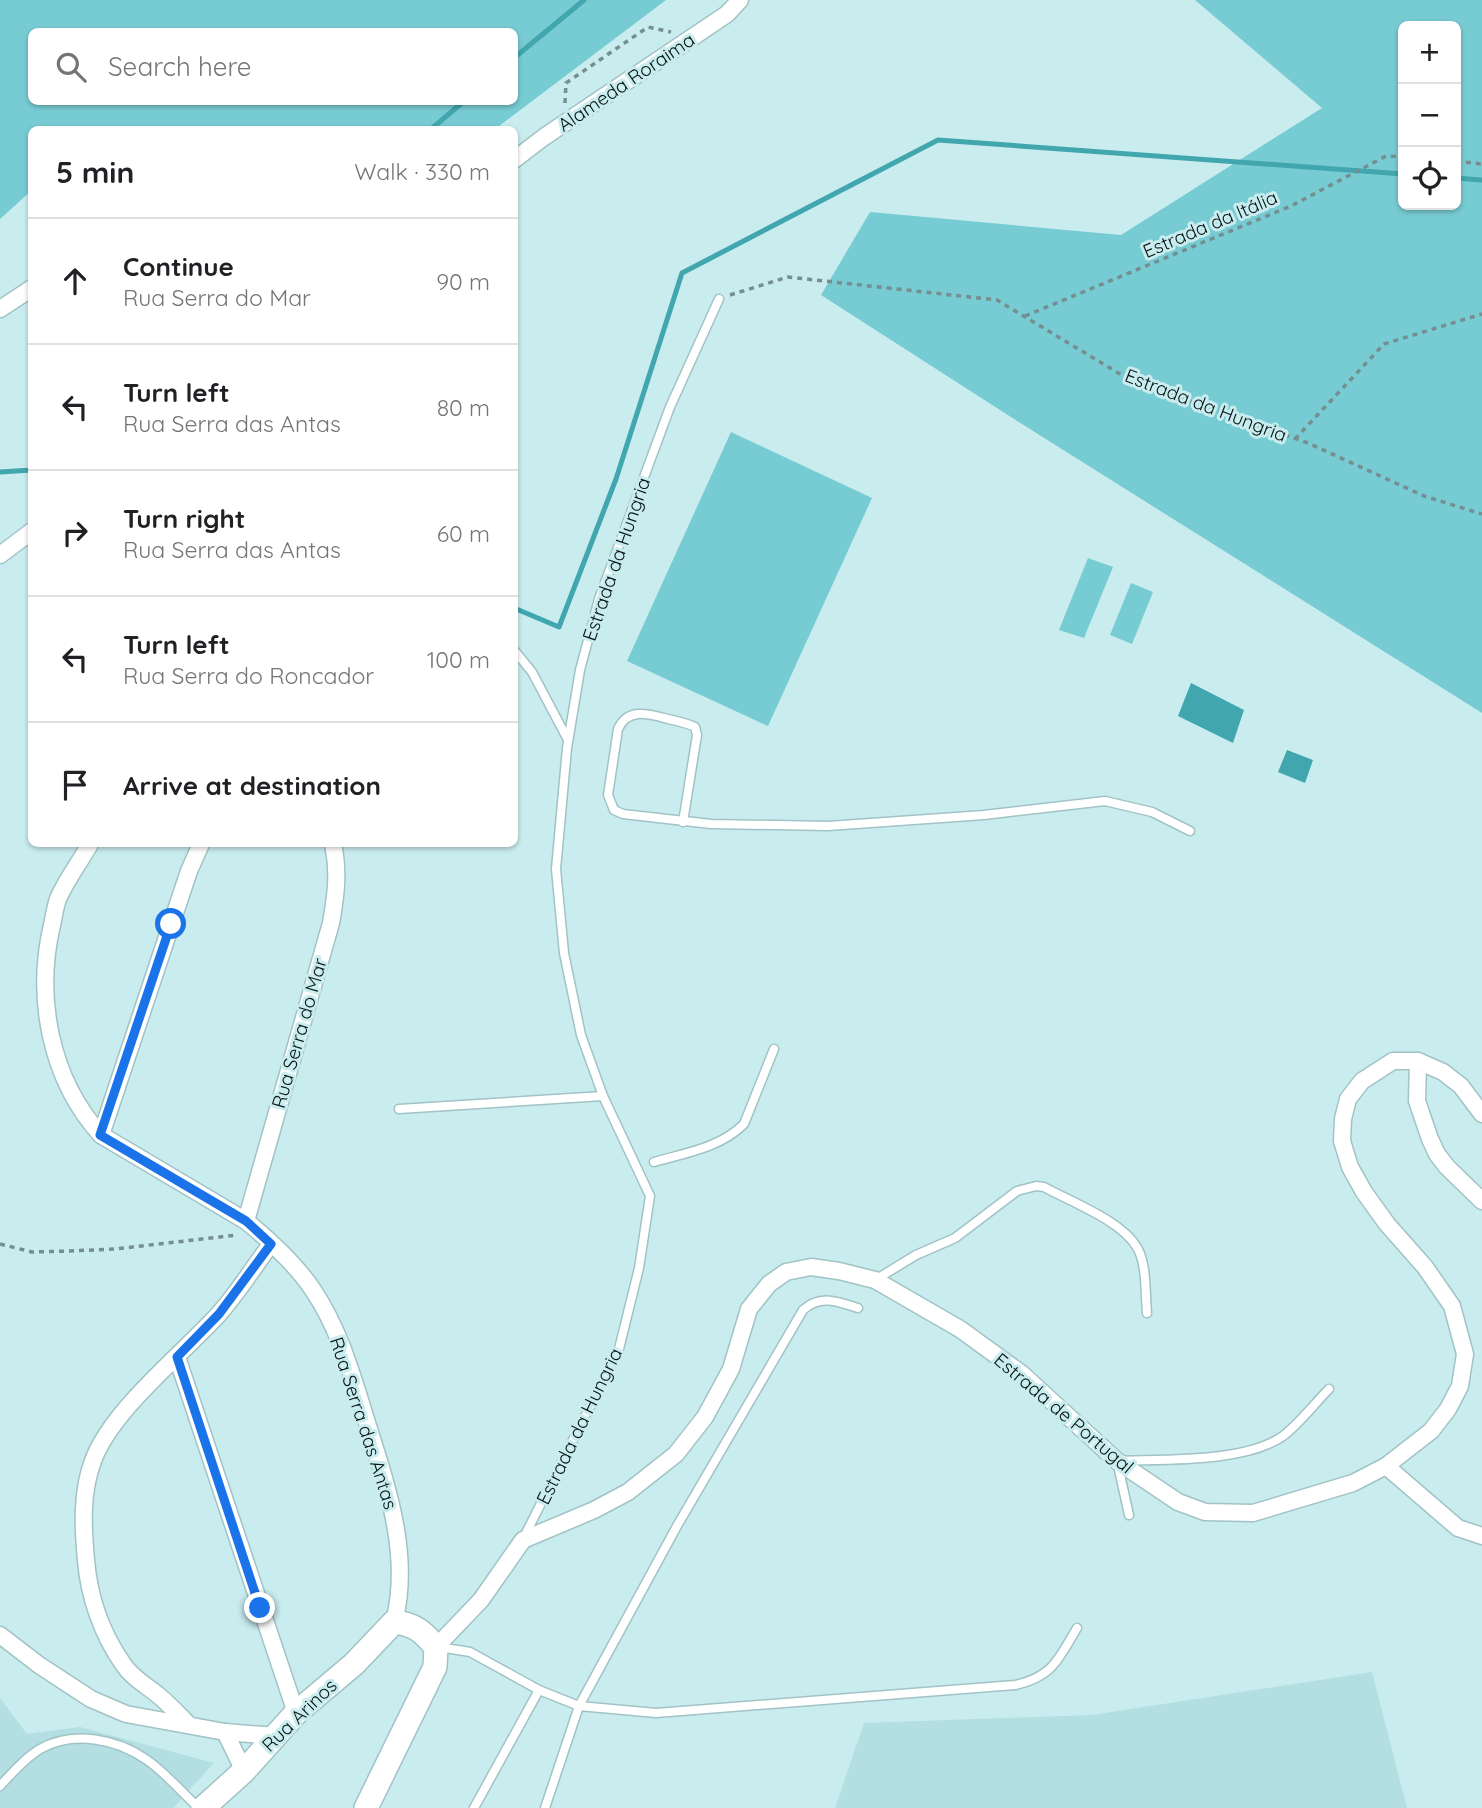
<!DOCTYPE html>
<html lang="en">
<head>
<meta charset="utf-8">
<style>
	:root { --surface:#fff; --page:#f2f2f2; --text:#202124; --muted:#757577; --line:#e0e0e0 }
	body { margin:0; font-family:Quicksand,sans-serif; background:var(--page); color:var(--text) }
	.controls { position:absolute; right:21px; top:21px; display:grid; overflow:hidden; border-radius:10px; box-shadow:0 2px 5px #0004 }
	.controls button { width:63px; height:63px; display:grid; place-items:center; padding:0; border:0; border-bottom:2px solid var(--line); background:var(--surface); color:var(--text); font:35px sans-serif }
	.stop { position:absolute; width:21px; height:21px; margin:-16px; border:5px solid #1a73e8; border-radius:50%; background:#fff }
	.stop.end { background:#1a73e8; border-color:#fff; box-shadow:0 2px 7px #0008 }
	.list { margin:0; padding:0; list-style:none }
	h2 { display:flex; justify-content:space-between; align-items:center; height:91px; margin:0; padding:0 28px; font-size:30px }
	h2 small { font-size:23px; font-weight:400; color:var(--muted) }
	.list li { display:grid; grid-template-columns:46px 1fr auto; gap:21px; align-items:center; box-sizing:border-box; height:126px; padding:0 28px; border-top:2px solid var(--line) }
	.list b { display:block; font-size:26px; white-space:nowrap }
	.list p { margin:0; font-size:23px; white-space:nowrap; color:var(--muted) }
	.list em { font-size:23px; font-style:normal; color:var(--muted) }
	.icon { flex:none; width:38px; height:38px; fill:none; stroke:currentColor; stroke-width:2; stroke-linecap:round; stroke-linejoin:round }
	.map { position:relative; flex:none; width:1482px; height:1808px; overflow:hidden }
	.search { position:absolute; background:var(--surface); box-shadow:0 2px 5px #0004; left:28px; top:28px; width:490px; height:77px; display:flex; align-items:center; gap:18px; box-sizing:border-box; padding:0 24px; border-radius:10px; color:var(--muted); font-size:26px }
	.panel { position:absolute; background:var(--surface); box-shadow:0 2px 5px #0004; left:28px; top:126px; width:490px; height:721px; border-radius:10px }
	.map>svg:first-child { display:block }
	.built { fill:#b3dfe2 }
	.green { fill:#77cbd3; fill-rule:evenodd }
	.water { fill:#42a6af }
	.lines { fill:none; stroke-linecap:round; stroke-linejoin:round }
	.stream { stroke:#42a6af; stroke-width:5 }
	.lane-casing { stroke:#a1c3c6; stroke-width:11 }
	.street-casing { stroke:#a1c3c6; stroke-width:19 }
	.secondary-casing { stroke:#a1c3c6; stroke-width:26 }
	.path { stroke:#758e90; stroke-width:3.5; stroke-dasharray:5 5; stroke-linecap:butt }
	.lane { stroke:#fff; stroke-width:8 }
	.street { stroke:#fff; stroke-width:16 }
	.secondary { stroke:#fff; stroke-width:23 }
	.route { stroke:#1a73e8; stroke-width:9 }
	.labels { text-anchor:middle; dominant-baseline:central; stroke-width:6; stroke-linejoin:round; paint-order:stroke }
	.street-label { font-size:19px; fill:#071314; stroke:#c9ecef }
</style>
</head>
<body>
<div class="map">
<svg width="1482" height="1808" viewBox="0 0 1482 1808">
	<rect width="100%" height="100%" fill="#c9ecef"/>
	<g class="built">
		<polygon points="1372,1672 1407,1808 835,1808 864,1723 1092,1715"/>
		<polygon points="0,1698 27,1734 80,1727 214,1763 173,1808 0,1808"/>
	</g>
	<g class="green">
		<path d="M0 0H666L495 129 32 130 31 191 0 219ZM32 32H514V102H32Z"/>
		<path d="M1195 0H1482V713L1014 419 821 295 870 212 1121 235 1322 108ZM1456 26V205H1403V26Z"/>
		<polygon points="731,432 872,498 768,726 627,661"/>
		<polygon points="1088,558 1113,567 1084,638 1059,630"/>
		<polygon points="1131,583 1153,592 1132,644 1110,635"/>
	</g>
	<g class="water">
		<polygon points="1191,683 1244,710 1233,743 1178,716"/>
		<polygon points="1287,750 1313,760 1305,783 1278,772"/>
	</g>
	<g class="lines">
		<g class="stream">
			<polyline points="514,58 584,0"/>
			<polyline points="430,130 463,102"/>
			<polyline points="1456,178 1482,180"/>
			<polyline points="0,472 32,470"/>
			<polyline points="514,608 559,627 616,479 682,273 938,140 1403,174"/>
		</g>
		<g class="lane-casing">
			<g id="lane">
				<polyline points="514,650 532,672 568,740"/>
				<path d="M683 822 697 735 695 727C687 723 677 721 668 719 649 714 628 707 618 729L608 795 614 810 623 814 711 824 828 826 984 815 1105 801 1152 812 1190 831"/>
				<polyline points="399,1109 603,1096"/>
				<path d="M654 1162C685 1153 720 1148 744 1124L774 1049"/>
				<path d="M875 1280 916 1255 955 1238 1017 1191 1036 1186 1044 1187C1071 1202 1123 1221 1138 1249 1147 1267 1145 1293 1147 1313"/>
				<path d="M1129 1515 1117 1461C1163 1459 1245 1463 1283 1436 1300 1423 1314 1404 1329 1389"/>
				<polyline points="523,1539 619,1349 639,1268 650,1196 603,1096 581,1035 564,953 556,869 567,748 580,670 599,599 670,407 719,299"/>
				<path d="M439 1647 470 1652 539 1690 579 1706 656 1713 1015 1685C1053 1677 1059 1658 1077 1628"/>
				<path d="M0 1786C12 1773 25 1758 40 1749 74 1730 117 1739 147 1760 166 1773 182 1793 199 1808"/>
				<polyline points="474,1808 539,1690"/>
				<path d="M545 1808 579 1706 677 1526 803 1310C821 1294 838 1302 858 1308"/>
			</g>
		</g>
		<g class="street-casing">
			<g id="street">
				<polyline points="514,160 544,137 727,14 740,0"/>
				<polyline points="0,309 32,288"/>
				<polyline points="0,555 32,531"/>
				<path d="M90 844C80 862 66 880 58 899 55 907 54 917 52 925 35 997 50 1079 101 1135L246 1221C268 1239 297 1266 313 1290 338 1327 351 1371 364 1413 385 1481 412 1552 394 1622"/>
				<polyline points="1418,1061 1417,1101 1430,1139 1437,1154 1447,1167 1482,1201"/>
				<polyline points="101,1135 189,871 201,844"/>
				<path d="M246 1221 331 923C336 895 339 872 333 844"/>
				<polyline points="177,1357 296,1713"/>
				<polyline points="1386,1466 1458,1528 1482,1536"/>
				<polyline points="0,1635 39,1665 91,1699 126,1714 225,1732 276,1736"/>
				<polyline points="436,1647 481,1600 523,1540 594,1510 628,1492 676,1454 705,1417 731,1369 749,1309 769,1284 786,1272 811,1267 839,1271 875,1280 960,1329 1022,1374 1117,1461 1178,1502 1205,1512 1253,1513 1353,1483 1386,1466 1431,1431 1448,1409 1460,1386 1465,1354 1452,1306 1425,1267 1387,1224 1364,1192 1350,1167 1342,1141 1343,1119 1348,1099 1362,1081 1393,1061 1418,1061 1443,1072 1461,1086 1482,1114"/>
				<path d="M189 1725C179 1715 169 1704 158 1695 146 1685 132 1678 123 1664 102 1634 89 1597 86 1560 83 1528 81 1492 93 1461 110 1412 181 1355 217 1316 237 1294 253 1268 271 1244"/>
				<polyline points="225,1732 244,1771"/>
			</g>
		</g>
		<g class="secondary-casing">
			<path id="secondary" d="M203 1808 244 1771 296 1713 354 1664 394 1622C415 1624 423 1632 436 1647L435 1667 366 1808"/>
		</g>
		<g class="path">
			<polyline points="565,103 566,83 648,27 671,32"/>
			<polyline points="1456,161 1482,164"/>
			<polyline points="730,295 788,277 997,300 1130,380 1308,443 1424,496 1482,514"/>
			<polyline points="1025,316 1291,206 1386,156 1403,157"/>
			<polyline points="1295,439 1384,344 1482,314"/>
			<polyline points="0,1244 32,1252 69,1251 115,1249 237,1235"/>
		</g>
		<use href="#lane" class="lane"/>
		<use href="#street" class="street"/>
		<use href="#secondary" class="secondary"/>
	</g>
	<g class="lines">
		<polyline class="route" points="171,924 100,1135 246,1221 271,1244 219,1314 177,1357 260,1608"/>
	</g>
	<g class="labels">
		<g class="street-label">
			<text transform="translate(626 82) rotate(-34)">Alameda Roraima</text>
			<text transform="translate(1210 224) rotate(-23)">Estrada da Itália</text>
			<text transform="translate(1206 405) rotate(21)">Estrada da Hungria</text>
			<text transform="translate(616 559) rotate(-71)">Estrada da Hungria</text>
			<text transform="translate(299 1033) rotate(-74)">Rua Serra do Mar</text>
			<text transform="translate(1064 1413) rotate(40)">Estrada de Portugal</text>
			<text transform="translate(364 1423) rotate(72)">Rua Serra das Antas</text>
			<text transform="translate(579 1426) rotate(-64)">Estrada da Hungria</text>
			<text transform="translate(299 1715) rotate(-44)">Rua Arinos</text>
		</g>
	</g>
</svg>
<div class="controls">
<button>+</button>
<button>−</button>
<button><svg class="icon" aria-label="locate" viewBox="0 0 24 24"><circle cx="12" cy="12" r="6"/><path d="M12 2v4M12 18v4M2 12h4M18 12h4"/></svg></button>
</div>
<div class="stop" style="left:171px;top:924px"></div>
<div class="stop end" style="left:260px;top:1608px"></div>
<div class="search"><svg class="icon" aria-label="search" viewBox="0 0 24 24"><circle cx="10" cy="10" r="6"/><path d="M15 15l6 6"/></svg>Search here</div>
<section class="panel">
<h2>5 min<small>Walk · 330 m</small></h2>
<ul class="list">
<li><svg class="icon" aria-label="ahead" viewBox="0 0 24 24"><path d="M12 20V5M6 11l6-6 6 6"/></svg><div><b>Continue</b><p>Rua Serra do Mar</p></div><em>90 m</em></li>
<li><svg class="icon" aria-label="left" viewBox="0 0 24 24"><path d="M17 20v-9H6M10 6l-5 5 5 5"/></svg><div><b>Turn left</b><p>Rua Serra das Antas</p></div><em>80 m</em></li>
<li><svg class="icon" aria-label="right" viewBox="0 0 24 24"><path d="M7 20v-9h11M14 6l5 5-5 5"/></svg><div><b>Turn right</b><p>Rua Serra das Antas</p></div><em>60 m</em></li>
<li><svg class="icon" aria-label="left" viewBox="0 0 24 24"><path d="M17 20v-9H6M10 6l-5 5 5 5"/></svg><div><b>Turn left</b><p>Rua Serra do Roncador</p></div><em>100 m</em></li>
<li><svg class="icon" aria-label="arrive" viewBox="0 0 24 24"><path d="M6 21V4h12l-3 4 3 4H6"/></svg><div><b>Arrive at destination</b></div></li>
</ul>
</section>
</div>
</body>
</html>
